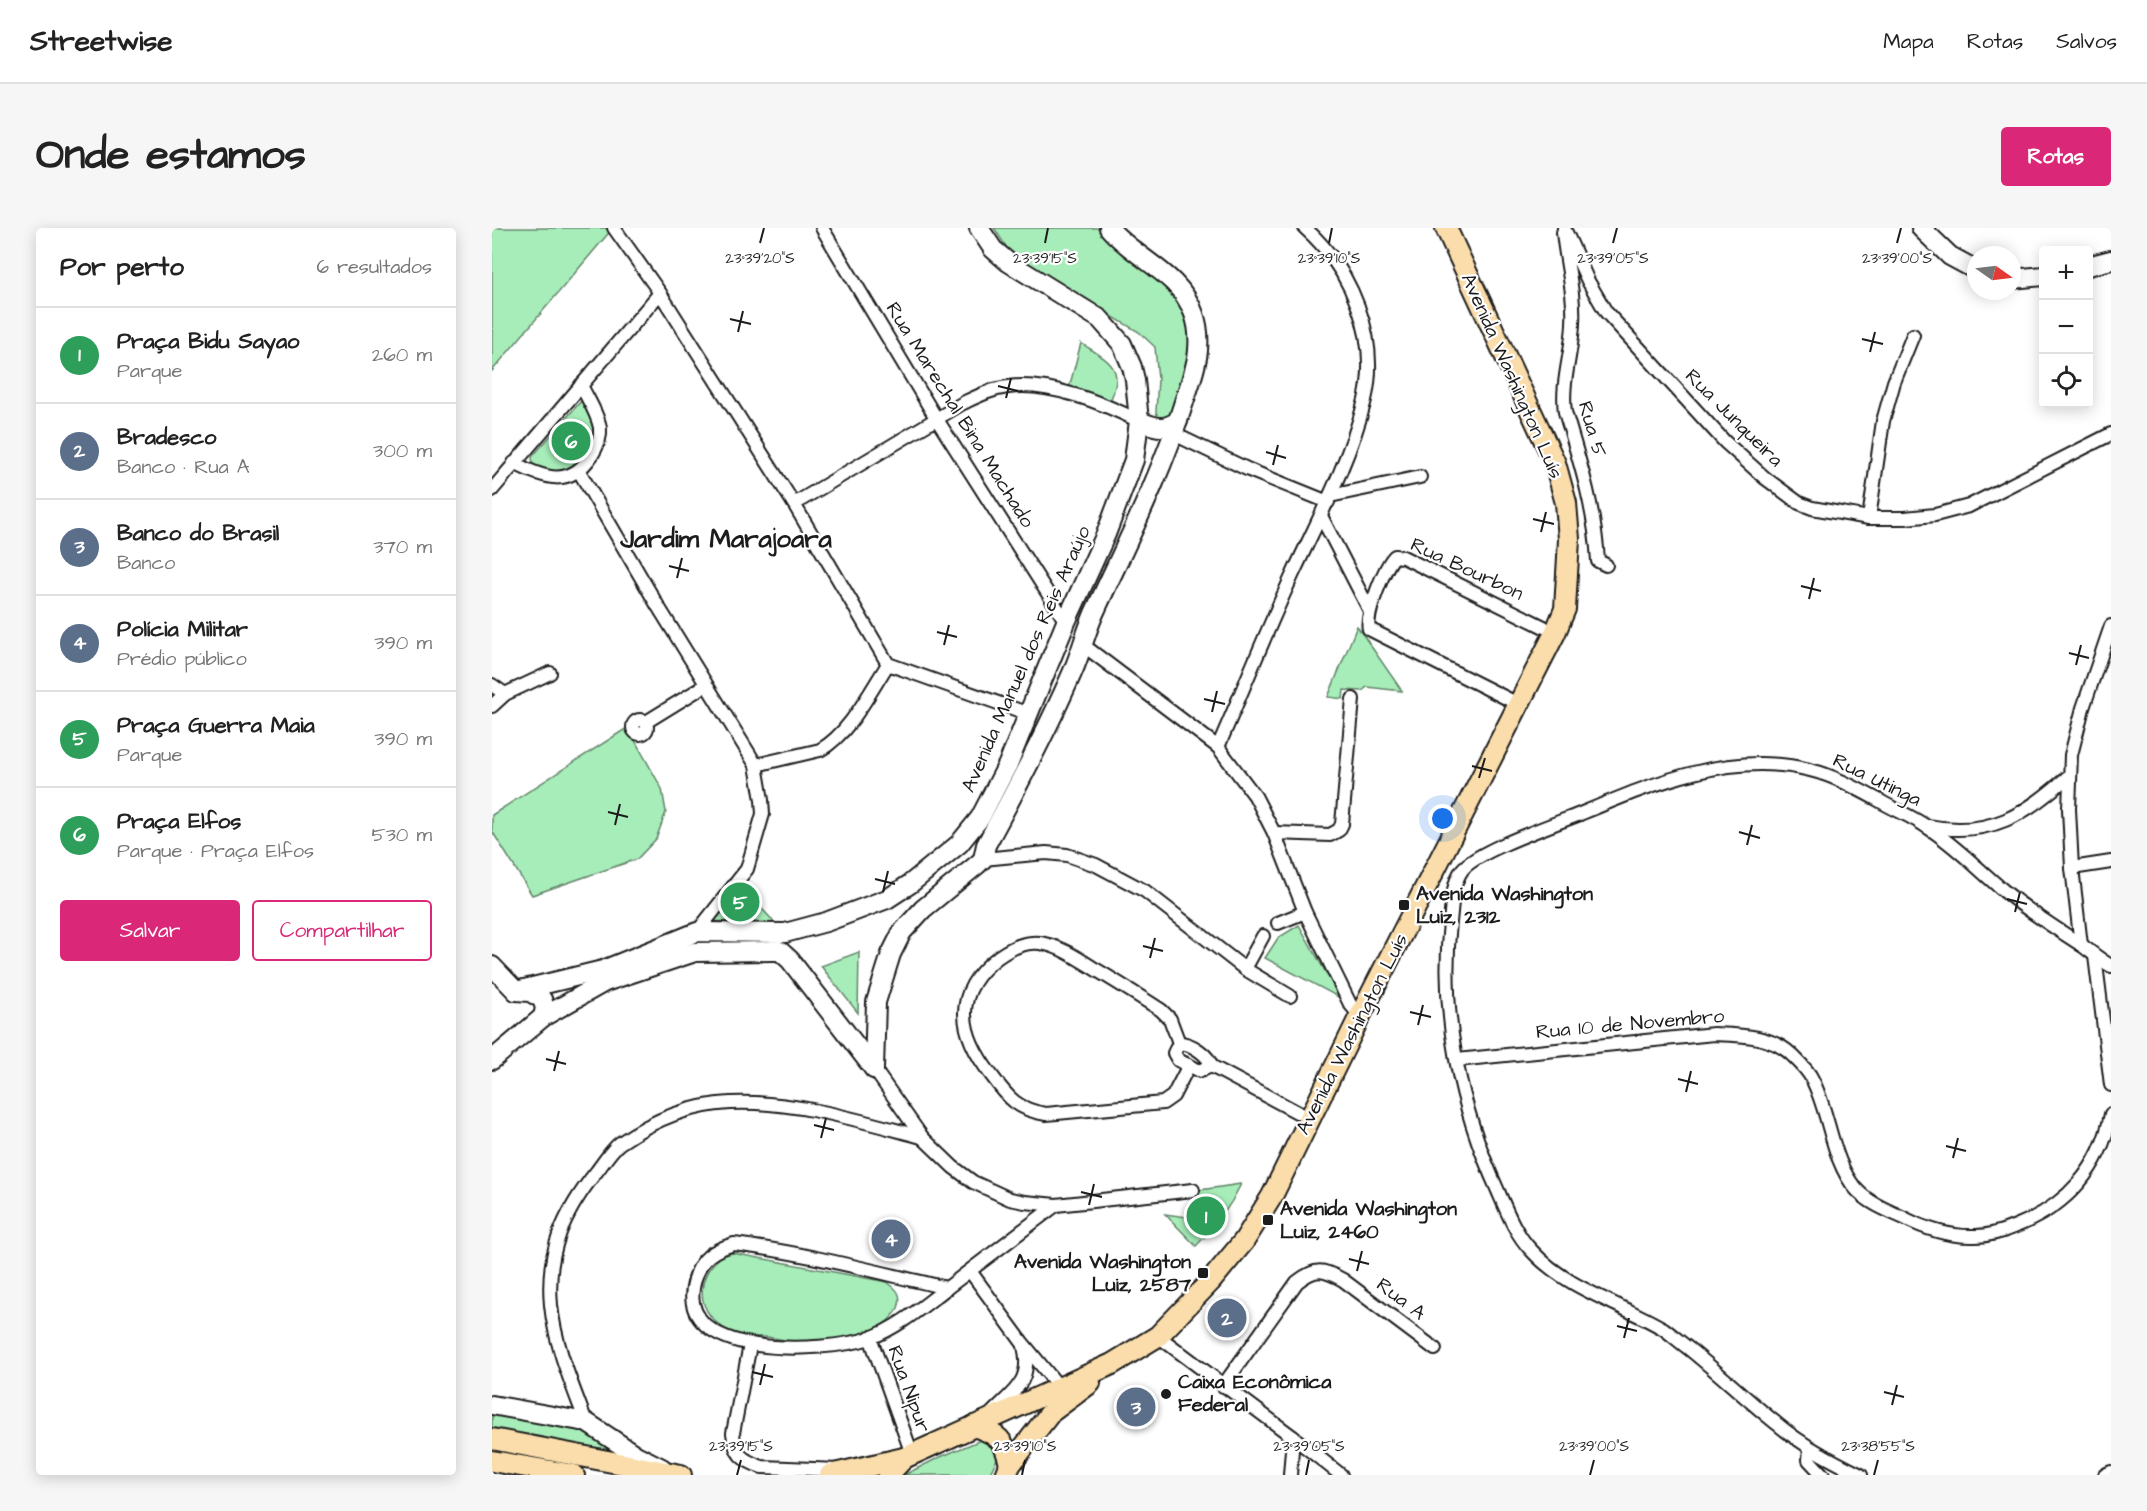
<!DOCTYPE html>
<html lang="pt">
<head>
<meta charset="utf-8">
<style>
	:root { --surface:#fff; --page:#f6f6f6; --text:#222; --muted:#767676; --line:#e0e0e0; --accent:#db2777 }
	body { margin:0; font-family:"Architects Daughter",sans-serif; background:var(--page); color:var(--text) }
	.controls { position:absolute; right:18px; top:18px; display:grid; overflow:hidden; border-radius:6px; box-shadow:0 3px 15px #0003 }
	.controls button { width:54px; height:54px; display:grid; place-items:center; padding:0; border:0; border-bottom:2px solid var(--line); background:var(--surface); color:var(--text); font:30px sans-serif }
	.compass { position:absolute; left:1475px; top:18px; width:54px; height:54px; border-radius:50%; background:var(--surface); box-shadow:0 3px 15px #0003; rotate:104deg }
	.you { position:absolute; left:951px; top:591px; width:21px; height:21px; margin:-15px; border:4px solid #fff; border-radius:50%; background:#1a73e8; box-shadow:0 0 0 9px #1a73e833 }
	.badge { display:grid; place-items:center; width:39px; height:39px; border-radius:50%; background:var(--accent); color:#fff; font-size:20px; font-weight:700 }
	.pin { position:absolute; translate:-50% -50%; border:3px solid #fff; box-shadow:0 2px 6px #0006 }
	.list { margin:0; padding:0; list-style:none }
	h2 { display:flex; justify-content:space-between; align-items:center; height:78px; margin:0; padding:0 24px; font-size:26px }
	h2 small { font-size:20px; font-weight:400; color:var(--muted) }
	.list li { display:grid; grid-template-columns:39px 1fr auto; gap:18px; align-items:center; box-sizing:border-box; height:96px; padding:0 24px; border-top:2px solid var(--line) }
	.list b { display:block; font-size:22px; white-space:nowrap }
	.list p { margin:0; font-size:20px; white-space:nowrap; color:var(--muted) }
	.list em { font-size:20px; font-style:normal; color:var(--muted) }
	.actions { display:flex; gap:12px; padding:18px 24px }
	.actions a { flex:1; padding:14px 0; border:2px solid var(--accent); border-radius:6px; text-align:center; font-size:21px; color:var(--accent) }
	.actions .main { background:var(--accent); color:#fff }
	.icon { flex:none; width:33px; height:33px; fill:none; stroke:currentColor; stroke-width:2; stroke-linecap:round; stroke-linejoin:round }
	.map { position:relative; flex:none; width:1619px; height:1247px; overflow:hidden; border-radius:6px }
	header { display:flex; align-items:center; gap:36px; box-sizing:border-box; height:84px; padding:0 30px; background:var(--surface); border-bottom:2px solid var(--line) }
	header strong { font-size:28px }
	nav { display:flex; gap:33px; margin-inline-start:auto; font-size:21px }
	.intro { display:flex; align-items:center; justify-content:space-between; box-sizing:border-box; height:144px; padding:0 36px }
	h1 { margin:0; font-size:42px }
	.button { padding:15px 27px; border-radius:6px; background:var(--accent); color:#fff; font-size:21px; font-weight:700 }
	main { display:flex; gap:36px; padding:0 36px }
	aside { flex:1; background:var(--surface); border-radius:6px; box-shadow:0 3px 15px #0003 }
	.map>svg:first-child { display:block }
	.green { fill:#a7edb9; stroke:#62846a; stroke-width:1.5 }
	.lines { fill:none; stroke-linecap:round; stroke-linejoin:round }
	.street-casing { stroke:#1c1c1c; stroke-width:16 }
	.secondary-casing { stroke:#1c1c1c; stroke-width:22 }
	.primary-casing { stroke:#1c1c1c; stroke-width:24 }
	.street { stroke:#fff; stroke-width:12 }
	.secondary { stroke:#fff; stroke-width:18 }
	.primary { stroke:#faddab; stroke-width:20 }
	.ticks { fill:none; stroke:#1c1c1c; stroke-width:2 }
	.poi-dot { fill:#1c1c1c; stroke:#fff; stroke-width:2 }
	.labels { text-anchor:middle; dominant-baseline:central; stroke-width:4.5; stroke-linejoin:round; paint-order:stroke }
	.street-label { font-size:20px; fill:#1c1c1c; stroke:#fff }
	.poi-label { font-size:20px; font-weight:bold; fill:#1c1c1c; stroke:#fff; text-anchor:start }
	.district-label { font-size:26px; font-weight:bold; fill:#1c1c1c; stroke:#fff }
	.ticks-label { font-size:15px; text-anchor:middle; fill:#1c1c1c; stroke:#fff; stroke-width:4.5; stroke-linejoin:round; paint-order:stroke }
</style>
</head>
<body>
<header>
<strong>Streetwise</strong>
<nav><a>Mapa</a><a>Rotas</a><a>Salvos</a></nav>
</header>
<div class="intro"><h1>Onde estamos</h1><a class="button">Rotas</a></div>
<main>
<aside>
<h2>Por perto<small>6 resultados</small></h2>
<ul class="list">
<li><span class="badge" style="background:#2e9e5b">1</span><div><b>Praça Bidu Sayao</b><p>Parque</p></div><em>260 m</em></li>
<li><span class="badge" style="background:#5c6f8a">2</span><div><b>Bradesco</b><p>Banco · Rua A</p></div><em>300 m</em></li>
<li><span class="badge" style="background:#5c6f8a">3</span><div><b>Banco do Brasil</b><p>Banco</p></div><em>370 m</em></li>
<li><span class="badge" style="background:#5c6f8a">4</span><div><b>Polícia Militar</b><p>Prédio público</p></div><em>390 m</em></li>
<li><span class="badge" style="background:#2e9e5b">5</span><div><b>Praça Guerra Maia</b><p>Parque</p></div><em>390 m</em></li>
<li><span class="badge" style="background:#2e9e5b">6</span><div><b>Praça Elfos</b><p>Parque · Praça Elfos</p></div><em>530 m</em></li>
</ul>
<div class="actions"><a class="main">Salvar</a><a>Compartilhar</a></div>
</aside>
<div class="map">
<svg width="1619" height="1247" viewBox="0 0 1619 1247">
	<rect width="100%" height="100%" fill="#fff"/>
	<filter id="ink" filterUnits="userSpaceOnUse"><feTurbulence type="fractalNoise" baseFrequency=".0167" numOctaves="2"/><feDisplacementMap in="SourceGraphic" scale="12" xChannelSelector="R" yChannelSelector="G"/><feConvolveMatrix kernelMatrix="1 2 1 2 8 2 1 2 1" color-interpolation-filters="sRGB"/></filter>
	<g filter="url(#ink)">
		<g class="green">
			<polygon points="0,0 121,0 0,143"/>
			<polygon points="502,0 611,0 681,66 696,89 701,127 680,187 671,192 666,189 664,184 666,151 663,119 647,104 522,31"/>
			<path d="M589 115C616 133 635 139 617 175L577 160Z"/>
			<path d="M90 172C94 182 101 193 103 204 108 228 80 239 63 247L41 238 40 229Z"/>
			<polygon points="865,398 910,463 875,459 870,463 852,462 851,471 836,469"/>
			<polygon points="138,498 140,507 170,561 174,584 164,611 145,631 40,667 0,603 0,587"/>
			<polygon points="247,656 284,696 218,693"/>
			<polygon points="807,697 848,770 773,730 786,710"/>
			<polygon points="367,724 366,785 329,738"/>
			<path d="M749 956C737 981 724 999 704 1018L673 986 695 989 701 984 708 962Z"/>
			<path d="M240 1025 395 1054C405 1061 411 1067 406 1080 394 1108 333 1115 306 1114 295 1113 285 1110 274 1109 265 1109 255 1109 247 1107 224 1100 206 1081 211 1056 214 1041 225 1028 240 1025Z"/>
			<polygon points="0,1182 92,1198 156,1236 0,1204"/>
			<polygon points="491,1211 498,1213 506,1229 497,1247 412,1247 446,1230"/>
		</g>
		<g class="lines">
			<g class="street-casing">
				<g id="street">
					<polyline points="122,0 168,65 302,276 396,436 537,486"/>
					<polyline points="330,0 444,190 574,394"/>
					<polyline points="1072,0 1096,53 1114,84 1233,214 1273,250 1307,275 1320,280 1377,290 1413,290 1443,287 1477,278 1619,206"/>
					<path d="M1071 4C1074 35 1083 65 1081 96 1080 126 1069 154 1073 184 1088 234 1103 281 1106 333L1114 337"/>
					<polyline points="682,206 757,242 836,274"/>
					<path d="M22 235C53 251 78 260 100 227 105 219 109 210 108 200 106 186 95 170 89 157"/>
					<polyline points="87,243 164,375 264,537 270,572 271,586 255,641 205,704"/>
					<polyline points="0,262 168,65"/>
					<polyline points="838,268 928,249"/>
					<path d="M302 276 471 175C486 168 500 161 516 159 556 153 611 175 647 193"/>
					<polyline points="829,288 878,383"/>
					<polyline points="1377,290 1391,193 1402,154 1421,107"/>
					<polyline points="591,417 726,519 763,568 782,605 813,684 858,776 868,788"/>
					<polyline points="0,457 13,466"/>
					<path d="M1020 473 877 401C873 388 893 337 903 328L911 329 1052 399"/>
					<polyline points="0,478 13,466 58,445"/>
					<circle cx="148" cy="499" r="7"/>
					<polyline points="154,494 214,457"/>
					<path d="M726 519C751 462 774 404 800 348 826 292 858 232 873 172 888 110 859 41 813 0"/>
					<path d="M264 537 328 522C357 506 378 464 396 436"/>
					<path d="M1436 598C1499 610 1532 587 1578 547"/>
					<polyline points="782,605 838,607 847,602 850,596 861,471"/>
					<polyline points="491,631 554,625 575,627 604,637 653,663 753,741 798,768"/>
					<polyline points="1580,640 1619,634"/>
					<polyline points="786,695 813,684"/>
					<polyline points="1589,717 1580,640 1577,581 1579,527 1591,480 1619,398"/>
					<polyline points="1603,728 1619,857"/>
					<polyline points="753,741 771,708"/>
					<path d="M687 815 678 791 669 782C647 768 625 754 603 741 587 731 571 720 553 716 537 712 520 719 506 729 459 765 467 806 500 848 516 870 526 882 554 886L671 875 681 868 697 837"/>
					<path d="M687 815C699 815 717 827 719 838L708 843 686 832 682 825Z"/>
					<path d="M965 832 1222 806C1249 807 1279 807 1300 827 1307 834 1316 842 1320 851 1338 885 1339 932 1364 961 1375 974 1394 982 1410 989 1433 1001 1459 1009 1484 1008 1498 1008 1512 1003 1524 998 1575 978 1609 940 1619 886"/>
					<polyline points="719,838 818,891"/>
					<polyline points="382,841 430,909 461,939 481,954 518,971 533,974 564,977 701,962"/>
					<path d="M242 1016C314 1025 384 1044 455 1060 431 1078 406 1100 378 1110 332 1125 178 1133 203 1051 209 1029 222 1022 242 1016Z"/>
					<polyline points="478,1043 530,1114 568,1160"/>
					<polyline points="455,1060 564,977"/>
					<polyline points="666,1108 801,1209 849,1247"/>
					<polyline points="378,1109 420,1226"/>
					<path d="M258 1117 241 1205C243 1226 249 1232 270 1239L347 1242"/>
					<path d="M731 1158 805 1054C824 1039 831 1041 851 1052L943 1121"/>
					<path d="M499 1186C521 1163 541 1154 532 1118"/>
					<path d="M94 1194C80 1156 63 1118 59 1077 54 1023 72 984 105 943 112 934 119 922 128 915 161 892 198 877 238 875 301 872 369 893 430 909"/>
					<polyline points="1318,1220 1317,1232 1331,1247"/>
					<polyline points="798,1247 801,1209"/>
					<path d="M1369 1247C1339 1232 1310 1217 1284 1195 1254 1171 1226 1144 1196 1120 1188 1114 1180 1107 1172 1101 1128 1075 1075 1061 1040 1023 1024 1007 1015 984 1006 963 968 880 948 785 958 694 960 677 960 656 970 642 984 623 1063 596 1088 586 1160 556 1239 522 1318 542 1343 548 1366 561 1388 573 1403 582 1421 589 1435 599 1463 617 1487 642 1512 663 1536 683 1562 699 1588 716 1598 723 1608 732 1619 738"/>
					<polyline points="1613,1247 1619,1244"/>
				</g>
			</g>
			<g class="secondary-casing">
				<g id="secondary">
					<polyline points="1429,0 1458,28 1484,42"/>
					<polyline points="1596,38 1619,32"/>
					<polyline points="1520,51 1552,48"/>
					<path d="M647 193C664 199 670 203 686 193"/>
					<polyline points="0,738 24,763 38,764 50,771 53,780 51,789"/>
					<polyline points="24,763 111,742 205,704 293,705 334,694 395,671 418,656 467,616 488,590 516,536 574,394 614,306 642,232 647,193 643,152 640,139 630,116 608,91 516,34 501,21 487,0"/>
					<polyline points="0,832 51,789 113,754 203,724 281,723 288,723 298,732 382,841"/>
					<path d="M382 841 384 774 399 726 410 704 431 681 486 636 491 631 494 617C525 560 555 503 581 443 590 422 595 399 605 379 636 312 670 245 692 174 697 158 705 139 706 122 707 110 706 97 702 86 688 45 643 31 617 0"/>
					<polyline points="0,1177 94,1194 144,1227 170,1240"/>
				</g>
			</g>
			<g class="primary-casing">
				<g id="primary">
					<path d="M482 1198C506 1206 513 1212 518 1237"/>
					<polyline points="0,1211 189,1247"/>
					<polyline points="0,1233 82,1247"/>
					<polyline points="338,1247 412,1230"/>
					<polyline points="396,1247 412,1230 620,1136 666,1108 718,1054 752,1013 780,968 868,788 1063,405 1073,381 1077,311 1074,275 1063,235 954,0"/>
					<polyline points="514,1247 518,1237 559,1184 598,1155"/>
				</g>
			</g>
			<use href="#street" class="street"/>
			<use href="#secondary" class="secondary"/>
			<use href="#primary" class="primary"/>
		</g>
	</g>
	<path class="ticks" d="M268 15 272 0M553 15 556 0M837 15 840 0M1121 15 1125 0M1405 15 1409 0M238 91 259 96M246 104 251 83M1370 111 1391 116M1378 124 1383 104M506 158 526 163M514 170 519 150M774 224 794 230M781 237 786 217M1041 291 1062 296M1049 304 1054 284M177 338 197 343M185 350 190 330M1309 358 1329 363M1317 371 1322 350M445 404 465 409M452 417 457 397M1577 425 1597 430M1584 437 1589 417M712 471 733 476M720 484 725 463M980 538 1000 543M987 550 993 530M116 584 136 589M123 597 128 576M1247 604 1268 610M1255 617 1260 597M383 651 403 656M391 664 396 643M1515 671 1535 676M1523 684 1528 664M651 718 671 723M658 730 663 710M918 784 939 789M926 797 931 777M54 831 74 836M62 843 67 823M1186 851 1206 856M1194 864 1199 843M322 897 342 902M329 910 334 890M1454 918 1474 923M1461 930 1466 910M589 964 610 969M597 977 602 956M857 1031 877 1036M865 1043 870 1023M1125 1098 1145 1103M1132 1110 1137 1090M260 1144 281 1149M268 1157 273 1136M1392 1164 1412 1169M1400 1177 1405 1157M245 1247 249 1232M530 1247 533 1232M814 1247 817 1232M1098 1247 1102 1232M1382 1247 1386 1232"/>
	<g class="poi-dot">
		<rect x="906" y="671" width="12" height="12" rx="3"/>
		<rect x="770" y="986" width="12" height="12" rx="3"/>
		<rect x="705" y="1039" width="12" height="12" rx="3"/>
		<circle cx="674" cy="1166" r="6"/>
	</g>
	<g class="labels">
		<g class="street-label">
			<text transform="translate(1020 148) rotate(66)">Avenida Washington Luís</text>
			<text transform="translate(468 187) rotate(58)">Rua Marechal Bina Machado</text>
			<text transform="translate(1242 190) rotate(45)">Rua Junqueira</text>
			<text transform="translate(1100 201) rotate(74)">Rua 5</text>
			<text transform="translate(975 341) rotate(25)">Rua Bourbon</text>
			<text transform="translate(534 431) rotate(-66)">Avenida Manuel dos Reis Araújo</text>
			<text transform="translate(1385 552) rotate(26)">Rua Utinga</text>
			<text transform="translate(1138 796) rotate(-5)">Rua 10 de Novembro</text>
			<text transform="translate(860 806) rotate(-63)">Avenida Washington Luís</text>
			<text transform="translate(909 1071) rotate(37)">Rua A</text>
			<text transform="translate(417 1161) rotate(70)">Rua Nipur</text>
		</g>
		<g class="poi-label">
			<text x="924" y="666">Avenida Washington<tspan x="924" dy="23">Luiz, 2312</tspan></text>
			<text x="788" y="981">Avenida Washington<tspan x="788" dy="23">Luiz, 2460</tspan></text>
			<text x="699" y="1034" text-anchor="end">Avenida Washington<tspan x="699" dy="23">Luiz, 2587</tspan></text>
			<text x="686" y="1154">Caixa Econômica<tspan x="686" dy="23">Federal</tspan></text>
		</g>
		<g class="district-label">
			<text x="234" y="311">Jardim Marajoara</text>
		</g>
	</g>
	<g class="ticks-label">
		<text x="268" y="35">23°39'20"S</text>
		<text x="553" y="35">23°39'15"S</text>
		<text x="837" y="35">23°39'10"S</text>
		<text x="1121" y="35">23°39'05"S</text>
		<text x="1405" y="35">23°39'00"S</text>
		<text x="249" y="1223">23°39'15"S</text>
		<text x="533" y="1223">23°39'10"S</text>
		<text x="817" y="1223">23°39'05"S</text>
		<text x="1102" y="1223">23°39'00"S</text>
		<text x="1386" y="1223">23°38'55"S</text>
	</g>
</svg>
<div class="controls">
<button>+</button>
<button>−</button>
<button><svg class="icon" aria-label="locate" viewBox="0 0 24 24"><circle cx="12" cy="12" r="6"/><path d="M12 2v4M12 18v4M2 12h4M18 12h4"/></svg></button>
</div>
<svg class="compass" viewBox="-18 -18 36 36"><path d="M0-13l5 13h-10z" fill="#e53935"/><path d="M0 13l5-13h-10z" fill="#767676"/></svg>
<div class="you"></div>
<div class="pin badge" style="left:714px;top:988px;background:#2e9e5b">1</div>
<div class="pin badge" style="left:735px;top:1090px;background:#5c6f8a">2</div>
<div class="pin badge" style="left:644px;top:1179px;background:#5c6f8a">3</div>
<div class="pin badge" style="left:399px;top:1011px;background:#5c6f8a">4</div>
<div class="pin badge" style="left:248px;top:674px;background:#2e9e5b">5</div>
<div class="pin badge" style="left:79px;top:213px;background:#2e9e5b">6</div>
</div>
</main>
</body>
</html>
